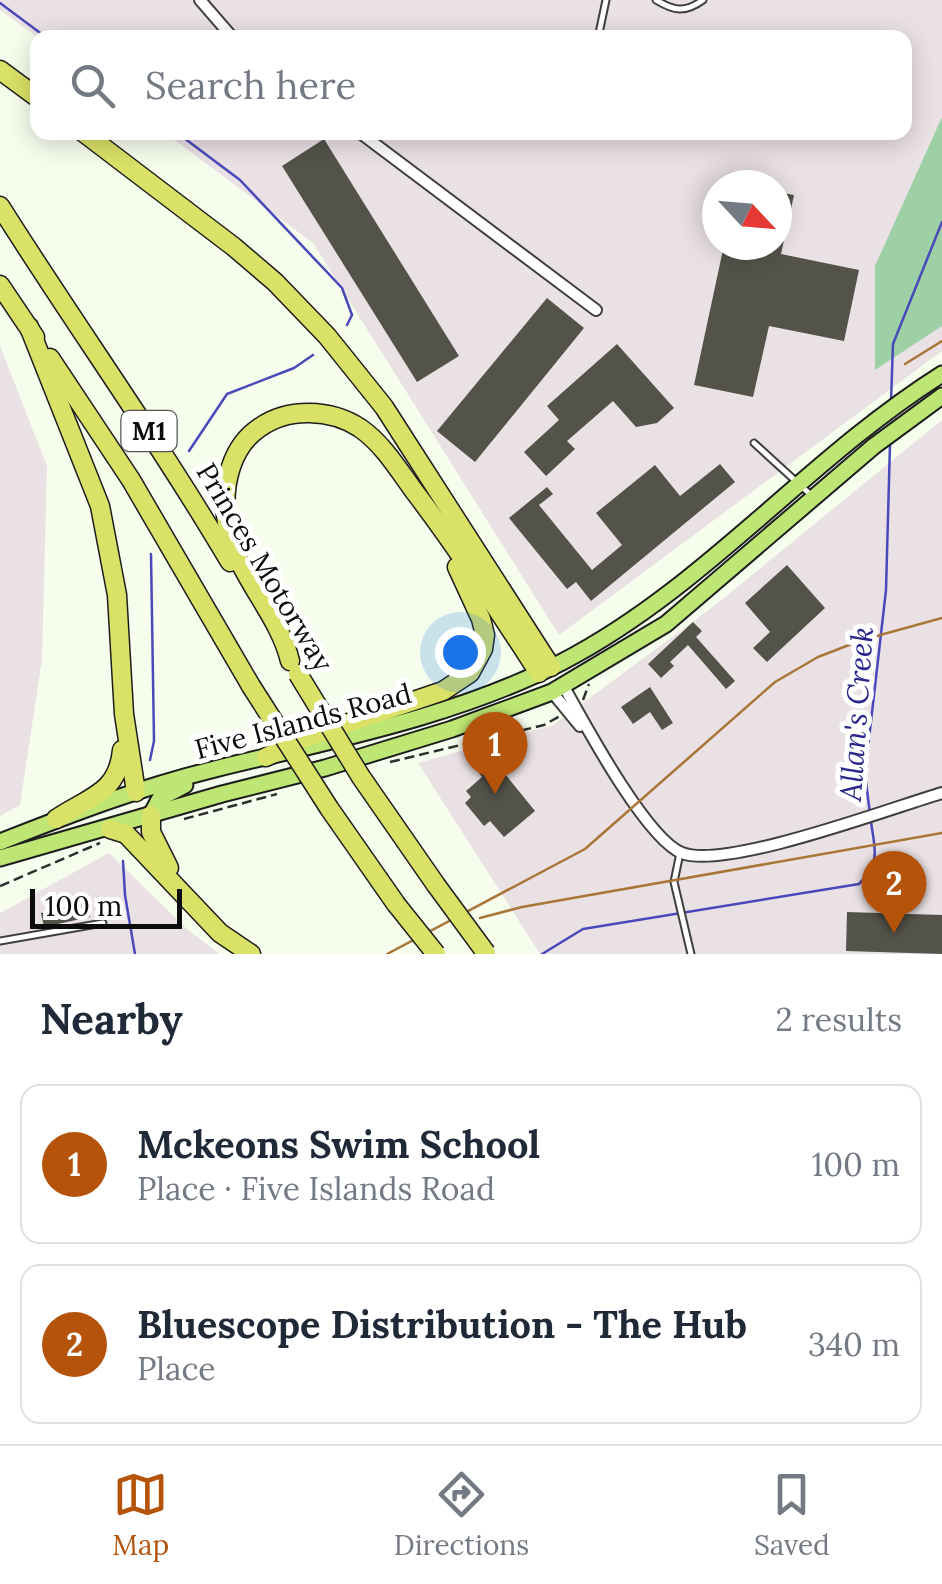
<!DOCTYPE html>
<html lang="en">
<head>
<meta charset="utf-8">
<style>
	:root { --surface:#fff; --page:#f2f2f3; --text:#1f2937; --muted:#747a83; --line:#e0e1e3; --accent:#b45309 }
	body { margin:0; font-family:Lora,serif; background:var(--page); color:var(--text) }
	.compass { position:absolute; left:702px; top:170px; width:90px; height:90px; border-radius:50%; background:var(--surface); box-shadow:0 5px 25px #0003; rotate:116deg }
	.scale { position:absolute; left:30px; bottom:25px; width:152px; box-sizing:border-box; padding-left:10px; border:5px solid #0c0c0c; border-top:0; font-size:28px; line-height:35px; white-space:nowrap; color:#0c0c0c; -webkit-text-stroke:8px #fff; paint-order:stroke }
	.you { position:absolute; left:460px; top:652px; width:35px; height:35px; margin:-25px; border:8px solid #fff; border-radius:50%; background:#1a73e8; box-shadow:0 0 0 15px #1a73e833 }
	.badge { display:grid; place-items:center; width:65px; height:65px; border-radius:50%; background:var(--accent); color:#fff; font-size:32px; font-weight:700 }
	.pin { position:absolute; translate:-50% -82px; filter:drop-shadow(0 2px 5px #0008) }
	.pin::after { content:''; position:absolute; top:52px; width:35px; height:30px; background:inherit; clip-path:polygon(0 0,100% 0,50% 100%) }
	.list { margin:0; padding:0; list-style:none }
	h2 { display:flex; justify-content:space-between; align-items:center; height:130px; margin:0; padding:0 40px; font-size:42px }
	h2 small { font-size:32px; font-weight:400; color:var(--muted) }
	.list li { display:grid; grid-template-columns:65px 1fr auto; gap:30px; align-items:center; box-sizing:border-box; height:160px; margin:0 20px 20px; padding:0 20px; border:2px solid var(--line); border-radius:20px }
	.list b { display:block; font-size:38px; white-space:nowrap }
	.list p { margin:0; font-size:32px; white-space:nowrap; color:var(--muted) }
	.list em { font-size:32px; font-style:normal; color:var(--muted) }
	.icon { flex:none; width:55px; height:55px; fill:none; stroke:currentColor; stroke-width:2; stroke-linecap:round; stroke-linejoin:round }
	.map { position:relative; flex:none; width:942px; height:954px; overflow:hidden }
	.search { position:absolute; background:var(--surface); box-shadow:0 5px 25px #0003; left:30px; right:30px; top:30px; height:110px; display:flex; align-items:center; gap:25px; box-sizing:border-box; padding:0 35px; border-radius:20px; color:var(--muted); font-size:38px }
	.sheet { height:490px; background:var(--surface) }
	nav { display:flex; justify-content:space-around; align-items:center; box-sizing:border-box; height:140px; border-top:2px solid var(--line); background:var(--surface); font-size:28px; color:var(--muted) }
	nav a { display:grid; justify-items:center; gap:5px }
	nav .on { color:var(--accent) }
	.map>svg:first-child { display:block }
	.industrial { fill:#eae1e5; fill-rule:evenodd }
	.forest { fill:#9dd1a5 }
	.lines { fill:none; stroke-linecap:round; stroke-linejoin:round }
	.stream { stroke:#4949bb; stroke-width:2.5 }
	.building { fill:#53534a }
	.lane-casing { stroke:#3f3f3f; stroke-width:9 }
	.street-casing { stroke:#3f3f3f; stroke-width:14 }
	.primary-casing { stroke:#1d1d1d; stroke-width:19 }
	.highway-casing { stroke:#1d1d1d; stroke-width:21 }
	.path { stroke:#2e2e2e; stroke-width:2.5; stroke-dasharray:10 5; stroke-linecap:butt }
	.lane { stroke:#fff; stroke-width:5 }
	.street { stroke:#fff; stroke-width:10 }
	.primary { stroke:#bde674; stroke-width:15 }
	.highway { stroke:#dae167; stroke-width:18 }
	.rail { stroke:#a97637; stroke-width:2.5 }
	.highway-bridge-casing { stroke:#1d1d1d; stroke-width:21; stroke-linecap:butt }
	.highway-bridge { stroke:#dae167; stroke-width:18 }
	.labels { text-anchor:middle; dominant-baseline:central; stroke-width:10; stroke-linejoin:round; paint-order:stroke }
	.shield { fill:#fff; stroke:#555; stroke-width:2.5 }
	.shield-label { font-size:25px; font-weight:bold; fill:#0c0c0c }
	.street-label { font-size:28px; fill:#0c0c0c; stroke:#fff }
	.water-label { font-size:30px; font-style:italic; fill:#2a268c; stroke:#fff }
</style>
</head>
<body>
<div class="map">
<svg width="942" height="954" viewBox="0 0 942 954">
	<rect width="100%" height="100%" fill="#f6fded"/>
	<g class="industrial">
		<path d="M0 0H942V351L559 635 313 243 165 133 904 132V38H38L0 10ZM717 185H777V245H717Z"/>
		<polygon points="0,346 47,466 42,659 20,805 0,816"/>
		<polygon points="942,420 942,954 540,954 418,763 553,725 714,606"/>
		<polygon points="109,853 188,930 220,954 0,954 0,913"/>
	</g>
	<polygon class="forest" points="942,117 942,326 875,370 875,266"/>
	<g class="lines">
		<g class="stream">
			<polyline points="0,3 47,38"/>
			<polyline points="176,132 240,180 342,288 352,315 347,325"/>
			<polyline points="891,401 893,344 942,222"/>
			<polyline points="189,451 227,394 294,368 313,355"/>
			<polyline points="150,760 154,741 151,554"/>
			<polyline points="870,814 865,774 886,590 890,444"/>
			<polyline points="123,861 125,895 135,954"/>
			<path d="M542 954 583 929 859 884C881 862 875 851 871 822"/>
		</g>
	</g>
	<g class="building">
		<polygon points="324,139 459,356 417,382 282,166"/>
		<polygon points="777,192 794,195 781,254 859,270 844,341 769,326 753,397 694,385 724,245 777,245"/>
		<polygon points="547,298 584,328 475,462 437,431"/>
		<polygon points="617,344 674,408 657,423 636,427 613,401 567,441 575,449 546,476 524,452 559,420 547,406"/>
		<polygon points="720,464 735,482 591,601 576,582 567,589 509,518 547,487 553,494 539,505 592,570 622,545 596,513 655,465 680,496"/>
		<polygon points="787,565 825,608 767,662 753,648 770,632 745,603"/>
		<polygon points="693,622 702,631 696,637 735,681 726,689 688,645 670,662 674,666 661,678 648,664"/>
		<polygon points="650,687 673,723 662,730 650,712 633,724 621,707"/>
		<polygon points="499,756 506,765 501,769 535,811 504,837 490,821 484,826 465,803 471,797 466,791 482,777 479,773"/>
		<polygon points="87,902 90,917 44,927 41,913"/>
		<polygon points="847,912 942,915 942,954 846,951"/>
	</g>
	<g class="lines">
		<g class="lane-casing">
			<g id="lane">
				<path d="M656 0C674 11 685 13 703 0"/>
				<polyline points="598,38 606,0"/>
				<polyline points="754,443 811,495"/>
				<polyline points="680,853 674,882 691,954"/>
				<polyline points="0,941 103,923"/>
			</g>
		</g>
		<g class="street-casing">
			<g id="street">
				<polyline points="200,0 233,38"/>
				<polyline points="359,132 596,310"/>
				<path d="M563 685C583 721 646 839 682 853 726 870 891 808 942 793"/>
				<polyline points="552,692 580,726"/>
			</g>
		</g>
		<g class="primary-casing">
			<g id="primary">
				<polyline points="151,815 160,798 185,785"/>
				<path d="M0 842C71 814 141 787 215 769 332 740 455 717 562 662 705 588 807 459 942 374"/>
				<polyline points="0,858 222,794 325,768 452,729 552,692 666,624 874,446 942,396"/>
			</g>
		</g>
		<g class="highway-casing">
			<g id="highway">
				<polyline points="0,70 38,98"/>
				<polyline points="83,132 234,247 275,282 327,336 384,407 551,667"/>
				<path d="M0 206C75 325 158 440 230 562"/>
				<polyline points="0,285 35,337"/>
				<polyline points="29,327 100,506 117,595 124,714 136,792"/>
				<polyline points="50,358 131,480 251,686"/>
				<path d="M290 661C278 610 231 571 226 516 223 484 231 447 259 428 288 407 331 409 360 428 383 444 398 469 414 491 459 550 499 611 539 673"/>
				<polyline points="266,757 310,736 443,691 470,673 483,649 485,635 481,619 457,567"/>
				<polyline points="361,777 436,885"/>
				<polyline points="329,808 396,904"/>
				<polyline points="151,815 151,832 169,868"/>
				<path d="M56 819C88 797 118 794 122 750"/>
				<polyline points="110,829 126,834 220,933 251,954"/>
			</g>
		</g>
		<g class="path">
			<polyline points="583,700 589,684"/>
			<polyline points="390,762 544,725 560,716"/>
			<polyline points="184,819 277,794"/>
			<polyline points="0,886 100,843"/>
		</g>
		<use href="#lane" class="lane"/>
		<use href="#street" class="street"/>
		<use href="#primary" class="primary"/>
		<use href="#highway" class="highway"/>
		<g class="rail">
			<polyline points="905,364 942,341"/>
			<polyline points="480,918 522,907 942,833"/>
			<polyline points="387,954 585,849 775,682 818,657 862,640 942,618"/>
		</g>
		<g class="highway-bridge-casing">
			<g id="highway-bridge">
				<polyline points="298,674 361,777"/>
				<polyline points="251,686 329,808"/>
				<polyline points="436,885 486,953"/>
				<polyline points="396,904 436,954"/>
			</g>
		</g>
		<use href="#highway-bridge" class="highway-bridge"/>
	</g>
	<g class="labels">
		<rect class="shield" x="121.5" y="411" width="55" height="40" rx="8"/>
		<g class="shield-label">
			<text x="149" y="431">M1</text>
		</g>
		<g class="street-label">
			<text transform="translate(265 567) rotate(59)">Princes Motorway</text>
			<text transform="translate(303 721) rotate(-15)">Five Islands Road</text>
		</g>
		<g class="water-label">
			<text transform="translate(856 714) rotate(-86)">Allan's Creek</text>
		</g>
	</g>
</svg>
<svg class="compass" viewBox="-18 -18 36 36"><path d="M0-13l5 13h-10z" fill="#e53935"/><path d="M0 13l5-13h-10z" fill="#747a83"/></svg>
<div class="scale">100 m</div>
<div class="you"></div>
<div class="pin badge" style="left:495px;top:794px">1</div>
<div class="pin badge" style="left:894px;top:933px">2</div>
<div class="search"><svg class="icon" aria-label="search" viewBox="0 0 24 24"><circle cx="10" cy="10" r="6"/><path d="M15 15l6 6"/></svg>Search here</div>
</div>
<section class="sheet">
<h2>Nearby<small>2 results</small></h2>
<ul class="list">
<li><span class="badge">1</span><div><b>Mckeons Swim School</b><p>Place · Five Islands Road</p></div><em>100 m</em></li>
<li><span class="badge">2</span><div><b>Bluescope Distribution - The Hub</b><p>Place</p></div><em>340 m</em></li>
</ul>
</section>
<nav>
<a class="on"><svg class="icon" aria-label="map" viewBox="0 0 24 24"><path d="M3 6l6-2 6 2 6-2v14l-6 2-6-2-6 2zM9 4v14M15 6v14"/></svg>Map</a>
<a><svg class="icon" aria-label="directions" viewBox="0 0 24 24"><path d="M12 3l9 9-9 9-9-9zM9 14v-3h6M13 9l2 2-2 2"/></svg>Directions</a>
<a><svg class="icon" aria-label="saved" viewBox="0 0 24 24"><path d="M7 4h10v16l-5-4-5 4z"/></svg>Saved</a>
</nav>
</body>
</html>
